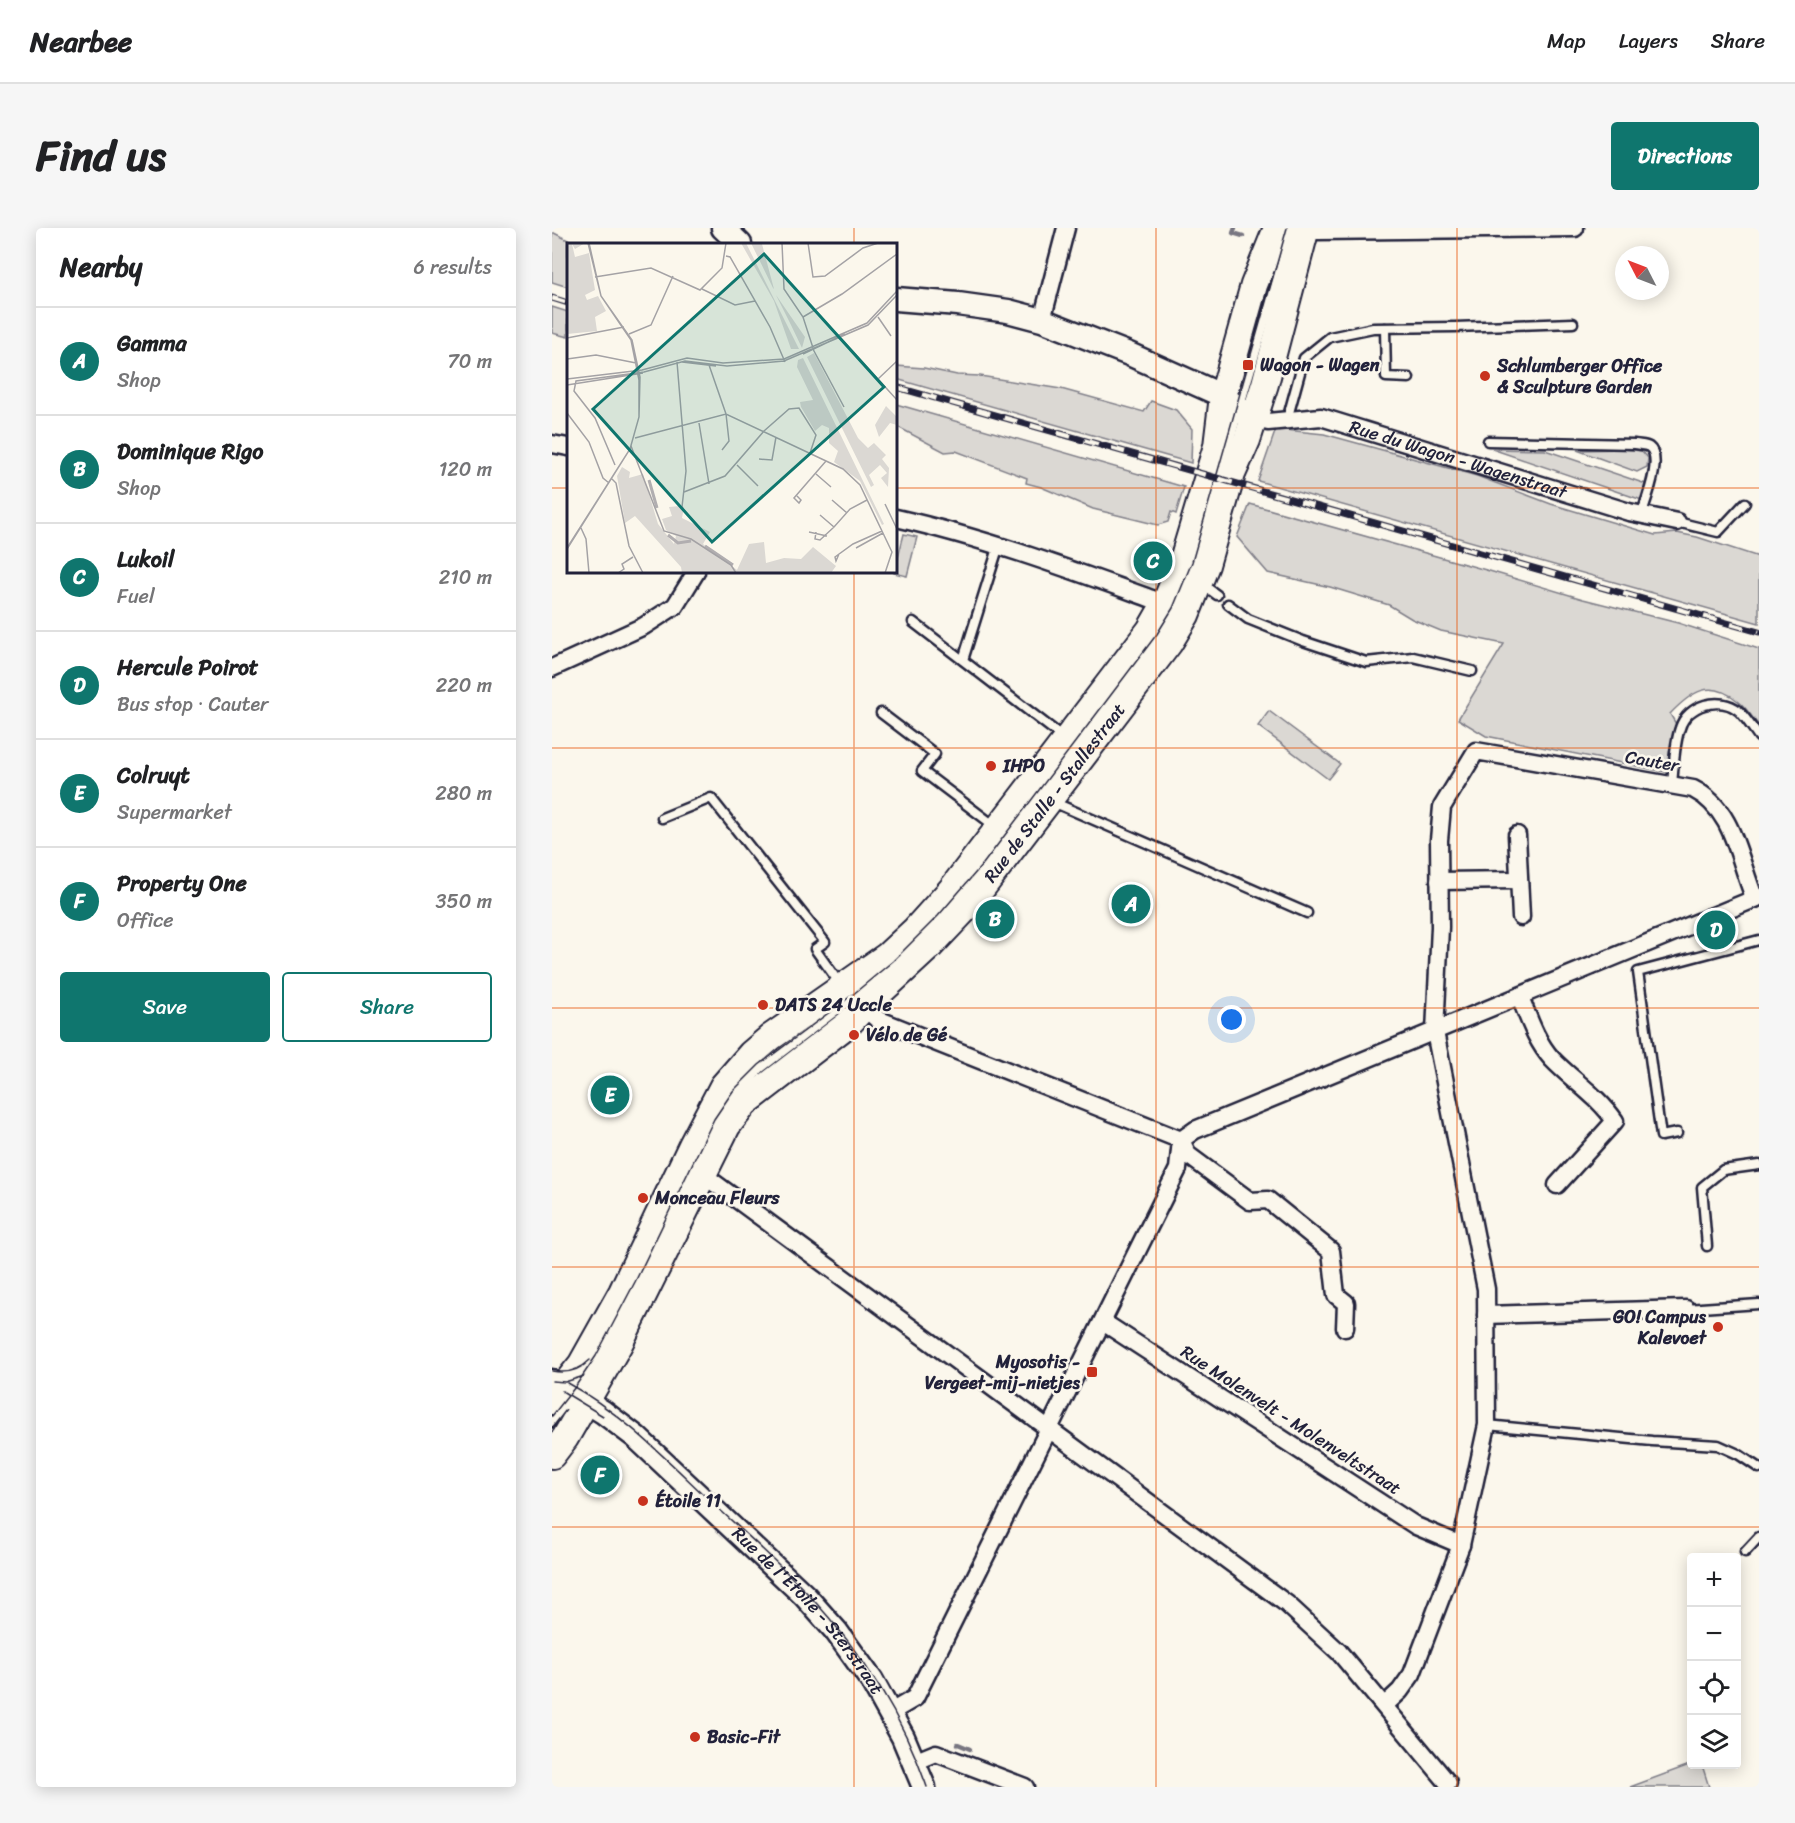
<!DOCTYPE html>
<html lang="en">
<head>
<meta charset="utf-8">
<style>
	:root { --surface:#fff; --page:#f6f6f6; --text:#202124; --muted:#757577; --line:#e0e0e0; --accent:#0f766e }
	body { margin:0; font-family:Sriracha,sans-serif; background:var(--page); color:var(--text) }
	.controls { position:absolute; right:18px; bottom:18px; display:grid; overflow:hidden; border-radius:6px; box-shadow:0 3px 15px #0003 }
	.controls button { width:54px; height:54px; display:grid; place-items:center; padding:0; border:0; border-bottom:2px solid var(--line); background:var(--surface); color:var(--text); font:30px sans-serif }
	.compass { position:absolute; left:1063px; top:18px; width:54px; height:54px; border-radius:50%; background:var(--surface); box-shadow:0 3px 15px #0003; rotate:312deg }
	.you { position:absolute; left:680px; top:792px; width:21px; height:21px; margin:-15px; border:4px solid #fff; border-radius:50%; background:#1a73e8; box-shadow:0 0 0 9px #1a73e833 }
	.badge { display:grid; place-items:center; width:39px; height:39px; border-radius:50%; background:var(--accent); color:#fff; font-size:20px; font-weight:700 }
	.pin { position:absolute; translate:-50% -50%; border:3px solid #fff; box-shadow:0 2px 6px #0006 }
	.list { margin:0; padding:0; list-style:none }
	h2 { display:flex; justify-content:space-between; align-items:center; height:78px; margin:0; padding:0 24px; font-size:26px }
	h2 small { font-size:20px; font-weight:400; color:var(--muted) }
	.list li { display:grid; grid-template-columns:39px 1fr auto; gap:18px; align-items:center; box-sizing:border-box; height:108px; padding:0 24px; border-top:2px solid var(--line) }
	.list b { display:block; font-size:22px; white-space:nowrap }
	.list p { margin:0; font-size:20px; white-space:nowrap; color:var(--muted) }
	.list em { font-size:20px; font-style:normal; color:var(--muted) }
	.actions { display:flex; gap:12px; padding:18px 24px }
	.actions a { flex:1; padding:14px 0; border:2px solid var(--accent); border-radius:6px; text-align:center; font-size:21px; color:var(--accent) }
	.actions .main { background:var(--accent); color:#fff }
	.icon { flex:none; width:33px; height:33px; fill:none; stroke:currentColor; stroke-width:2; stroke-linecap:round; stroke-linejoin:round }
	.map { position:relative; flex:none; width:1207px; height:1559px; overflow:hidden; border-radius:6px }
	header { display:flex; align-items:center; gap:36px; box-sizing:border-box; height:84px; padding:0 30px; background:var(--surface); border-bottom:2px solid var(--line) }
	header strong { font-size:28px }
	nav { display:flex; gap:33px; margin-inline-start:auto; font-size:21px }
	.intro { display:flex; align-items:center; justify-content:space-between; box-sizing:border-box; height:144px; padding:0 36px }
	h1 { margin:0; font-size:42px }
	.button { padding:15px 27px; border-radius:6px; background:var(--accent); color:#fff; font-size:21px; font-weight:700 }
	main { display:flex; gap:36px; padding:0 36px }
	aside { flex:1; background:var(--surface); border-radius:6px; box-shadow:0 3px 15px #0003 }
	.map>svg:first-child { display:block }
	.green { fill:#dbd8d3; stroke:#7e7d87; stroke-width:1.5 }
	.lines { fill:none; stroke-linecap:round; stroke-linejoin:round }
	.stream { stroke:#787681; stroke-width:4.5 }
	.lane-casing { stroke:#22223b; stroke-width:13 }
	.street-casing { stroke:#22223b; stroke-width:21 }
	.secondary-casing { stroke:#22223b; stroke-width:27 }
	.primary-casing { stroke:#22223b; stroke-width:30 }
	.lane { stroke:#fbf7ec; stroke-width:8 }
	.street { stroke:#fbf7ec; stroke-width:16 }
	.secondary { stroke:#fbf7ec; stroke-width:22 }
	.primary { stroke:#fbf7ec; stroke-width:26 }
	.tram { stroke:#22223b; stroke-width:1.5 }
	.rail-casing { stroke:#22223b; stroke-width:7 }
	.rail { stroke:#fbf7ec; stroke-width:4.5; stroke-dasharray:14; stroke-linecap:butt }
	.grid { fill:none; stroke:#e8590c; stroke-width:1.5; stroke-opacity:0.55 }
	.poi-dot { fill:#c8321e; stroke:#fbf7ec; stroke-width:2 }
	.labels { text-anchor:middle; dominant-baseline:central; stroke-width:5; stroke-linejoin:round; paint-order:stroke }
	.poi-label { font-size:18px; font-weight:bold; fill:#22223b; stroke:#fbf7ec; text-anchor:start }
	.street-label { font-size:18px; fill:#22223b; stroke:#fbf7ec }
	.inset-river { fill:none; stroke:#b1aeb0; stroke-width:3 }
	.inset-road { fill:none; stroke:#a4a2a5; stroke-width:1.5 }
	.view { fill:#0f766e; fill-opacity:0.15; stroke:#0f766e; stroke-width:3 }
	.inset-edge { fill:none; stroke:#22223b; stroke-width:3 }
</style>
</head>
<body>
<header>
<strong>Nearbee</strong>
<nav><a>Map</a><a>Layers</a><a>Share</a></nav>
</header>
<div class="intro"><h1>Find us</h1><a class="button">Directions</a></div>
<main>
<aside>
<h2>Nearby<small>6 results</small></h2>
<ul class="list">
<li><span class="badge">A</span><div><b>Gamma</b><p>Shop</p></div><em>70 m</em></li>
<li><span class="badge">B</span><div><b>Dominique Rigo</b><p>Shop</p></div><em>120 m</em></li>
<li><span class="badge">C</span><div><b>Lukoil</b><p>Fuel</p></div><em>210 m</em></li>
<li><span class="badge">D</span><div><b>Hercule Poirot</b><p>Bus stop · Cauter</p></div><em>220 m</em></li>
<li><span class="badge">E</span><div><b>Colruyt</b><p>Supermarket</p></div><em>280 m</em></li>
<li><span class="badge">F</span><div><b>Property One</b><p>Office</p></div><em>350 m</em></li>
</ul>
<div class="actions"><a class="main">Save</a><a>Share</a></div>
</aside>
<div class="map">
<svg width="1207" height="1559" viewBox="0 0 1207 1559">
	<rect width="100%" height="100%" fill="#fbf7ec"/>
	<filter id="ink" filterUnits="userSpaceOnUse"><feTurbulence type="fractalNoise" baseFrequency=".0167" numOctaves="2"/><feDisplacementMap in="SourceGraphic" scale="12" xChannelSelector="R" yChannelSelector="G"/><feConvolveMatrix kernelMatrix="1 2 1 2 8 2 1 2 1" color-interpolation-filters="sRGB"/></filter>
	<g filter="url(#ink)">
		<g class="green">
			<polygon points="0,4 24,16 16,16 16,59 0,54"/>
			<polygon points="0,79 16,84 16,109 0,105"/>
			<polygon points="344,138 372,140 405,147 428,148 509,161 592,184 599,173 624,182 640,201 639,235 344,151"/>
			<polygon points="344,176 632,259 624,286 619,284 616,294 606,297 541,281 489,259 474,255 475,250 404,223 393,224 344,198"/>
			<polygon points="724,201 772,206 925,248 999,276 1103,307 1125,305 1145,309 1207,329 1207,395 706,253"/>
			<polygon points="940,221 993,222 1094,256 1090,272"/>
			<polygon points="1072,221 1090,223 1096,230 1095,239 1085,244 1025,222"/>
			<path d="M698 276 934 342 1031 371 1126 395 1207 421V498C1201 490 1194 479 1186 473 1158 450 1139 464 1118 486L1124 496 1115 544 934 508 906 491 952 416 889 403 860 391 837 377 778 359 716 345 685 309Z"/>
			<polygon points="352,306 365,309 355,348 342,345"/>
			<polygon points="717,483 788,536 776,551 706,498"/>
			<polygon points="1140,1536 1150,1537 1157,1559 1078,1559"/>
		</g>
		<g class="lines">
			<g class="stream">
				<polyline points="683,0 681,5 691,8"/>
				<polyline points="406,1516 418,1521"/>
			</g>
			<g class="lane-casing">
				<g id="lane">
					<polyline points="833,100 834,149 857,150"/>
					<polyline points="735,192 752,130 778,109 821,100 903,99 1021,95"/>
					<path d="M936 213 1083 216C1088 217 1094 217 1097 219 1112 230 1093 274 1089 288"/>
					<polyline points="676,218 740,0"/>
					<polyline points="1125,294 1166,304 1193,275"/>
					<polyline points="650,356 665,367"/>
					<polyline points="676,376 696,391 751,413 814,434 861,429 920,443"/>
					<polyline points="361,394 512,510"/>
					<polyline points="411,432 447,317"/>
					<polyline points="329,485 383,526 370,543 444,599"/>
					<path d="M1120 556C1122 538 1122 517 1128 500 1135 477 1168 467 1187 483 1194 490 1201 501 1207 509"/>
					<polyline points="501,574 755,685"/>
					<polyline points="110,590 159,570 273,714 263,721 288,756"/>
					<polyline points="171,883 184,866 209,840 320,755"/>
					<polyline points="1125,905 1109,908 1086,744 1207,712"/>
					<polyline points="1155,1018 1150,959 1171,942 1207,937"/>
					<polyline points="1134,1081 1207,1076"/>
					<polyline points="0,1194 21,1168"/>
					<polyline points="935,1197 1100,1213 1166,1217 1186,1226 1207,1240"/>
					<polyline points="1193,1324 1207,1309"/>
				</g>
			</g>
			<g class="street-casing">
				<g id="street">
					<polyline points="755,0 766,3 1023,0"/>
					<polyline points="490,92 514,0"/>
					<path id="s1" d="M701 191 716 194 769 189 1077 284 1125 294"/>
					<polyline points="0,216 16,219"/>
					<path d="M344 290C433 310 517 341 603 372L622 381"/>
					<polyline points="0,440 92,398 123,378 144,344"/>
					<polyline points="965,607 969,689"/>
					<polyline points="887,653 966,652"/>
					<polyline points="290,761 325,791 629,912 636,927 698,973 716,972 779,1023 784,1067 794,1075 793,1100"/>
					<path d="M968 769C977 791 984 813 1000 831 1020 852 1046 868 1063 893L1005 957"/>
					<polyline points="149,939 150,946 157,951 735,1376 787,1424 896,1555"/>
					<polyline points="934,1087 1134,1081"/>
					<polyline points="551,1094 864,1298 909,1317"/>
					<path d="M833 1477 848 1463 860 1446 909 1317 935 1197 934 1061 883 804 888 699 887 612 890 579 924 523 1141 561C1183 582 1186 632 1203 671"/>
					<polyline points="339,1484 363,1470 626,941 629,912 643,902 1207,669"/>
					<polyline points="362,1534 384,1525 473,1559"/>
				</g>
			</g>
			<g class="secondary-casing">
				<g id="secondary">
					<polyline points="171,0 188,16"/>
					<polyline points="344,71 406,76 456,83 490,92 577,126 671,168 701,191"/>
					<path id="s2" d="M0 1153 51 1184 84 1209 253 1368 284 1403 320 1453 351 1509 372 1559"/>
				</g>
			</g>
			<g class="primary-casing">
				<g id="primary">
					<polyline points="0,1173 29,1137 70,1064 140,917 171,858 199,826 219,809 335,728 363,702 399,662 598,402 613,376 631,332 665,218 671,168 702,57 725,0"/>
					<path id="s3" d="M0 1227 13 1210 67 1116 175 898 193 875 296 796 311 780 378 718 417 677 617 415 634 387 654 337 680 246 695 212 713 156 754 0"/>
				</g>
			</g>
			<use href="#lane" class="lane"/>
			<use href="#street" class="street"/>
			<use href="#secondary" class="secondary"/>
			<use href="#primary" class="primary"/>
			<g class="tram">
				<path d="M0 1143C15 1146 28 1142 38 1132"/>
				<polyline points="0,1153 13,1154 32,1148"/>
				<path d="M15 1155C67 1183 110 1227 152 1267 187 1300 224 1332 257 1367 309 1423 350 1487 375 1559"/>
				<polyline points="10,1163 51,1188"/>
				<polyline points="0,1188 23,1159 44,1128 83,1054 162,891 181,863 207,837 299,768 341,733 386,688 431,636 605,406 621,380 640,334 735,0"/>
				<polyline points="0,1200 14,1182"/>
			</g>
			<g class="rail-casing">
				<g id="rail">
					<polyline points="0,70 16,75"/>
					<polyline points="344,159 1207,404"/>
				</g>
			</g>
			<use href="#rail" class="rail"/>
		</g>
	</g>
	<path class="grid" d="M302 0V16M604 0V1559M905 0V1559M0 260H16M344 260H1207M302 344V1559M0 520H1207M0 780H1207M0 1039H1207M0 1299H1207"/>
	<g class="poi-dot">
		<rect x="690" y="131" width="12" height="12" rx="3"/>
		<circle cx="933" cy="148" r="6"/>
		<circle cx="439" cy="538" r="6"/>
		<circle cx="211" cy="777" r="6"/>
		<circle cx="302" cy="807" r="6"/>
		<circle cx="91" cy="970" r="6"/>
		<circle cx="1166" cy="1099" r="6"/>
		<rect x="534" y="1138" width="12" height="12" rx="3"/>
		<circle cx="91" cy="1273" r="6"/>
		<circle cx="143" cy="1509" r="6"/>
	</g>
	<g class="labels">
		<g class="poi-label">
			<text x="708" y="137">Wagon - Wagen</text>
			<text x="945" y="138">Schlumberger Office<tspan x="945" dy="21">&amp; Sculpture Garden</tspan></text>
			<text x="451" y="538">IHPO</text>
			<text x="223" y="777">DATS 24 Uccle</text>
			<text x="314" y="807">Vélo de Gé</text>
			<text x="103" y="970">Monceau Fleurs</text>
			<text x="1154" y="1089" text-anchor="end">GO! Campus<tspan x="1154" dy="21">Kalevoet</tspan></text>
			<text x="528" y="1134" text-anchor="end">Myosotis -<tspan x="528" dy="21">Vergeet-mij-nietjes</tspan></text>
			<text x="103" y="1273">Étoile 11</text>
			<text x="155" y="1509">Basic-Fit</text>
		</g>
		<g class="street-label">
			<text stroke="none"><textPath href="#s1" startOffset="212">Rue du Wagon - Wagenstraat</textPath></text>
			<text transform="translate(1100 533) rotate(10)">Cauter</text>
			<text stroke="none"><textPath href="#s3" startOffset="843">Rue de Stalle - Stallestraat</textPath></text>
			<text transform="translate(739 1192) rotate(33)">Rue Molenvelt - Molenveltstraat</text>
			<text stroke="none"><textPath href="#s2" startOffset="346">Rue de l'Étoile - Sterstraat</textPath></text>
		</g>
	</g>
	<g transform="translate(15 15)">
		<rect width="330" height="330" fill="#fbf7ec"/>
		<path d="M0 0H18L8 6 5 1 8 14 22 10 28 47 18 52 20 57 31 53 39 68 28 74 30 88 0 91ZM174 0H179L232 106H224L207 58ZM184 0 195 1 207 46 206 45ZM209 52 238 94 235 105 223 80ZM247 110 291 195 301 205 307 200 319 212 315 216 322 225 321 244 314 235 320 230 313 222 302 232 307 242 304 244 240 114ZM236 115 317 281 315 282 293 238 267 219 271 208 262 200V185L255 182 248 188 234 164 233 159 246 157 230 124 231 117ZM319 163 330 174V182L323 180 312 194 308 182ZM55 224 63 229 62 235 76 231 91 281 107 301 109 293 99 287 95 276 105 273 102 264 113 263 117 264 115 275 143 289 136 301 170 327 182 301 197 299 199 320 217 315 234 316 246 304 269 323 264 330H115L114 324 68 273 58 280 50 233Z" fill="#dbd8d3"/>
		<path class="inset-river" d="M82 237 90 265M101 292 111 300 124 298M138 303 166 322"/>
		<path class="inset-road" d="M215 0 217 46 236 74 247 108 277 164M241 0 246 34 258 33 296 5 311 0M159 13 163 14 203 84 218 119M28 34 84 25 133 47 155 25 159 0M135 46 168 62 188 58M236 74 275 51 330 11M311 74 324 93M62 91 84 82 106 33M272 93 330 157M0 95 57 84M236 111 278 91M0 116 29 112 69 120M110 119 119 228 115 264M115 119 149 123M142 122 159 171 162 198 155 207M0 136 75 127 120 115 156 120 217 116 300 80 330 48M311 136 330 118M0 142 76 130M0 170 22 199 36 235 42 240M132 180 142 241M68 195 159 171 276 226 293 242 325 309 318 330M64 203 97 288 124 296 164 322 169 330M192 216 205 217 209 194M48 222 28 175 7 148 9 138 77 129 118 118 160 123 217 118 301 82 330 52M170 222 191 243M249 231 264 244M45 236 49 240 62 303 76 330M117 249 158 233 197 188 222 166 232 165 249 192 243 210M230 253 234 257 232 260 227 255 259 218M265 257 280 270M318 261 330 286M253 272 267 284 283 266 300 257M14 285 19 296 22 330M242 289 260 293M249 289 248 296 253 297 267 284M0 305 63 206 72 174V137L64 97 34 53 21 0M289 305 316 290M0 306 63 206 72 174 73 134 65 97 34 53 22 0M272 311 269 318 268 314 286 301 315 288M51 330 57 326 55 321 66 314"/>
		<path class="view" d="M197 11 317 144 145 299 26 166Z"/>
		<rect width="330" height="330" class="inset-edge"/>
	</g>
</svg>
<div class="controls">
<button>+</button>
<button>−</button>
<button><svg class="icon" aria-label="locate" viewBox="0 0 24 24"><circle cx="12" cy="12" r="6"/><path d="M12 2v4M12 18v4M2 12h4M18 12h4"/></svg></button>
<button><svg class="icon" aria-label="layers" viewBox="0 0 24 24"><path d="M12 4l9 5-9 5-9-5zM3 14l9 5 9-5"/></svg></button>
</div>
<svg class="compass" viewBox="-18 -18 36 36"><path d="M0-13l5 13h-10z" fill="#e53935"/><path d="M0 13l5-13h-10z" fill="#757577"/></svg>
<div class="you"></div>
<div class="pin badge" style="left:579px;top:676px">A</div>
<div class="pin badge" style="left:443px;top:691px">B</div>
<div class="pin badge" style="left:601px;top:333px">C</div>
<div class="pin badge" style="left:1164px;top:702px">D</div>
<div class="pin badge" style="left:58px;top:867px">E</div>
<div class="pin badge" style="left:48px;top:1247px">F</div>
</div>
</main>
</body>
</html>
